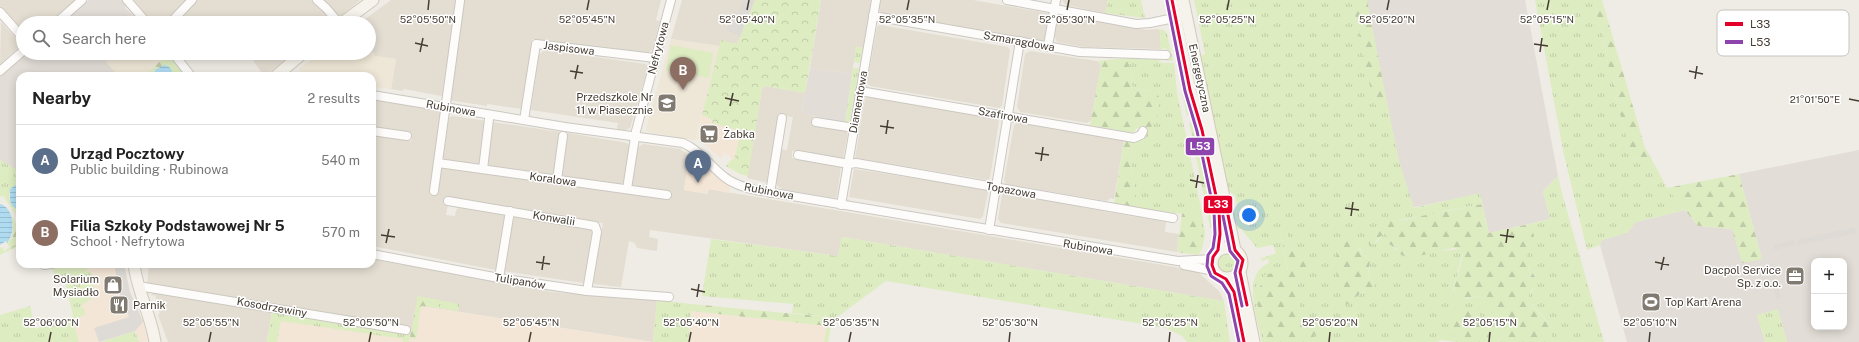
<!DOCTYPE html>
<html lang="en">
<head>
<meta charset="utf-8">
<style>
	:root { --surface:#fff; --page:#f6f6f6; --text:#222; --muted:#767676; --line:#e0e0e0; --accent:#1a73e8 }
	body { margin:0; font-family:"Public Sans",sans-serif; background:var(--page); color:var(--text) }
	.controls { position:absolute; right:12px; bottom:12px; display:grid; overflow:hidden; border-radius:8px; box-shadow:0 2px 10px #0003 }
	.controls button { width:36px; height:36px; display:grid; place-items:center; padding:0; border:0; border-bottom:1px solid var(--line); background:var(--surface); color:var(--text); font:20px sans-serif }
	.you { position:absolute; left:1249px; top:215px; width:14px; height:14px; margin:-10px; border:3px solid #fff; border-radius:50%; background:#1a73e8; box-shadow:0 0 0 6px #1a73e833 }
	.badge { display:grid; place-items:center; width:26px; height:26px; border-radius:50%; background:var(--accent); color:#fff; font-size:13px; font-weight:700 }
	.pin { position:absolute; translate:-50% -33px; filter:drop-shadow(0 1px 2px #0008) }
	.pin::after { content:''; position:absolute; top:21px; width:14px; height:12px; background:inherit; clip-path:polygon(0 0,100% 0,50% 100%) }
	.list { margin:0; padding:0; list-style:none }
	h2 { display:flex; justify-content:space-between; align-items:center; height:52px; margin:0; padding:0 16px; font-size:17px }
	h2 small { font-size:13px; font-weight:400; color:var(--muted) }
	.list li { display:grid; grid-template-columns:26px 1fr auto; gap:12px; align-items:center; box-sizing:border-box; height:72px; padding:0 16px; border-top:1px solid var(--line) }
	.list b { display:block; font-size:15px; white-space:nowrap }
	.list p { margin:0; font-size:13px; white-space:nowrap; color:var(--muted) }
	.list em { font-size:13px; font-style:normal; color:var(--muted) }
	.icon { flex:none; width:22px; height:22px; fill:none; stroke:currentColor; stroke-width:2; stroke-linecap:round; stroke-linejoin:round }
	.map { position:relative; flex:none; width:1859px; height:342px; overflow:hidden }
	.search { position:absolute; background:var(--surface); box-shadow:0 2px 10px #0003; left:16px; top:16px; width:360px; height:44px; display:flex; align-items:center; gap:10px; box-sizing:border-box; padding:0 14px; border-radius:22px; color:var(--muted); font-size:15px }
	.panel { position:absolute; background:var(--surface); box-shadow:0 2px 10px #0003; left:16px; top:72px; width:360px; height:196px; border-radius:12px }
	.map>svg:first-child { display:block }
	.residential { fill:#e4ddd2 }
	.commercial { fill:#f4e6d6 }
	.industrial { fill:#e2ddd6; fill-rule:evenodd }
	.education { fill:#eee6d6 }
	.grass { fill:url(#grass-tufts); fill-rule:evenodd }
	.forest { fill:url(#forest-firs) }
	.park { fill:url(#park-crowns) }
	.pitch { fill:#deecc2 }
	.parking { fill:#dedbd6 }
	.water { fill:url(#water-rules) }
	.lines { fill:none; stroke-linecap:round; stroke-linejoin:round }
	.street-casing { stroke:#cbc8c1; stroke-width:10 }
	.secondary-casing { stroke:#d0cabc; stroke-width:13 }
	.street { stroke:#fdfcfb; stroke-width:8 }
	.secondary { stroke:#f6f3ec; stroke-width:11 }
	.bus-1-casing { stroke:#fff; stroke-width:6 }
	.bus-2-casing { stroke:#fff; stroke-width:6 }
	.bus-1 { stroke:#e4002b; stroke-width:3 }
	.bus-2 { stroke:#8e44ad; stroke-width:3 }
	.ticks { fill:none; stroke:#453c32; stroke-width:1.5 }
	.labels { text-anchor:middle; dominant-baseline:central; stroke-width:3; stroke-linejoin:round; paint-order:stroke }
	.street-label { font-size:11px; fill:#453c32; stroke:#fff }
	.poi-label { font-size:11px; fill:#453c32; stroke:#fff; text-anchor:end }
	.key { fill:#fff; stroke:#c7c4c2; stroke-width:1 }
	.key-label { font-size:11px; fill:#453c32 }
	.ticks-label { font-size:10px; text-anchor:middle; fill:#453c32; stroke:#fff; stroke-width:3; stroke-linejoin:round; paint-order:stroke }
	.line-badge { stroke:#fff; stroke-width:1.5 }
	.badge-label { font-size:11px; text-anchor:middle; font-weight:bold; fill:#fff }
</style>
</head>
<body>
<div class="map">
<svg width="1859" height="342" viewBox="0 0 1859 342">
	<defs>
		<pattern id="grass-tufts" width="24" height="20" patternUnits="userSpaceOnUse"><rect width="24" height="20" fill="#deecc2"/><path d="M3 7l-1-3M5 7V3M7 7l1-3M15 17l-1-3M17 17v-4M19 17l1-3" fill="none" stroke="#c0cba7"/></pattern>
		<pattern id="forest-firs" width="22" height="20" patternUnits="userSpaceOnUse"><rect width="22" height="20" fill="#deecc2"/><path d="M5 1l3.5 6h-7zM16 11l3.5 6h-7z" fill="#c0cba7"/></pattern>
		<pattern id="park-crowns" width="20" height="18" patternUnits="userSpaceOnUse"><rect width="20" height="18" fill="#deecc2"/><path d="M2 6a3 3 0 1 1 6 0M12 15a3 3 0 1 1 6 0" fill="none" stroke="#c0cba7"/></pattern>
		<pattern id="water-rules" width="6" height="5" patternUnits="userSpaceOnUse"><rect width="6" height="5" fill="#b0dcf2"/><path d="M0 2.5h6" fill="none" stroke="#99bed0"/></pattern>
	</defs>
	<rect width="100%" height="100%" fill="#efece5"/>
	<g class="residential">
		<polygon points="0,0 77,0 51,23 23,23 23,33 0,6"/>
		<polygon points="134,0 360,0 333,23 229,23 226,19 222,23 153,23"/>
		<polygon points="391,0 457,0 448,66 446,66 442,96 404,89 402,91 391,89 396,59 375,56 369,45 369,23 358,23 364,20"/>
		<polygon points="463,0 661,0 656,20 660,21 652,50 647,53 532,39 522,109 487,104 487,106 449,100"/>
		<polygon points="682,0 755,0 737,44 721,41 720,46 671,39"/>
		<polygon points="821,0 871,0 863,48 856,47 852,74 810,68"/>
		<polygon points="880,0 973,0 1047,13 1050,15 1047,38 1042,41 883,14 879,10"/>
		<polygon points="1062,0 1108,0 1105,13 1066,5"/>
		<polygon points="1062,15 1146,30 1158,29 1160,31 1160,49 1084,47 1057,42 1054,36 1057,19"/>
		<polygon points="1,22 19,42 18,48 0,64"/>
		<polygon points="880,25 1008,47 1010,50 1002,106 999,108 870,86 867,83 877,27"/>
		<polygon points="544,50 646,64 648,67 630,128 625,130 617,129 618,123 531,110 539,55"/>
		<polygon points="1030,51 1097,61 1101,65 1091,120 1087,123 1020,112 1017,107 1025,54"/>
		<polygon points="248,53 294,53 264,76"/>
		<polygon points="765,86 805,93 801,112 814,116 812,125 848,132 843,159 792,151 792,158 841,166 837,196 835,198 784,190 777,186 776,182 781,149 787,150 793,117 779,115 768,183 747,178 762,89"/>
		<polygon points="869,96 997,118 999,121 990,178 988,180 855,158 865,99"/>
		<polygon points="372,100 439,110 441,113 431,195 436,196 440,167 633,187 632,184 637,148 643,144 680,149 689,155 684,190 708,194 708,189 1181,268 1199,273 1219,291 1224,301 842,237 838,256 650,230 649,237 658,239 657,251 637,248 635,243 629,241 621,287 594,284 593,281 603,223 449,198 446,215 455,216 456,210 460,207 506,214 496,270 372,246 372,134 411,141 412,137 409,134 372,128"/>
		<polygon points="452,116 487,121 480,165 446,160 443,158 449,118"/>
		<polygon points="492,122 560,132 556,172 552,175 489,166 486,162"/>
		<polygon points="1018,122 1124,140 1114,199 1110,198 1107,201 1006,184 1004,180 1014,125"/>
		<polygon points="568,133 627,143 630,147 623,183 619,185 561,176 566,136"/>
		<polygon points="854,169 986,189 988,192 983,216 980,219 849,197"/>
		<polygon points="1005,192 1081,205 1081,207 1097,210 1097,208 1101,209 1101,211 1166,222 1165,232 1179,234 1177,252 1001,223 998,219 1002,195"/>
		<polygon points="515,216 592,228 594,232 586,280 583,283 503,271 512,218"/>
		<polygon points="372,259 403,265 403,263 452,272 452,274 552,292 573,294 574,292 657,300 653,342 422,306 410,336 272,312 267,342 168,342 158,315 160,313 154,305 158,303 155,295 151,296 153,292 147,284 149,264 372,264"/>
	</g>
	<g class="commercial">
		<polygon points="702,115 712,118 713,120 713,123 741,131 734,160 724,152 721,159 700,140 696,139"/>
		<polygon points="690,151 730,186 729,193 709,189 708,194 684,190"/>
		<polygon points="86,264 124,264 130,292 143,322 149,341 139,342 135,331 101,342 79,342 74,328 75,319 84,308 81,308 81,305 95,293 91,272 87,272"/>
		<polygon points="421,306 652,342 267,342 272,312 410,335 410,338"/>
		<polygon points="691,311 827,326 824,342 688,342"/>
	</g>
	<g class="industrial">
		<polygon points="89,0 123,0 127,5 125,8 140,22 63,23"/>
		<polygon points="1352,0 1525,0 1558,176 1543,191 1550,219 1489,233 1480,194 1395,211"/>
		<polygon points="27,53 107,53 105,55 109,59 106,62 116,73 113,76 20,76 20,172 0,160 0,76"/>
		<polygon points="810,68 852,74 845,123 801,113"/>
		<path d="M1859 150V342H1787L1778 310 1757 315 1765 342H1627L1600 245 1602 240 1627 233 1636 222 1685 210 1698 226 1732 229 1762 259 1739 174ZM1814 261H1844V327H1814Z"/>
	</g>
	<g class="education">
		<polygon points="671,39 720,46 695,140 648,132 646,130"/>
		<polygon points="369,45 375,56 396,59 391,89 372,87 372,76 309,76 300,74 300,68 320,53 369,53"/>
		<polygon points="107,53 168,53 168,54 148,73 150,76 113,76 116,73 106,62 109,59 105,55"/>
	</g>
	<g class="grass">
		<polygon points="1108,0 1141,0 1145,18 1105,13"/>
		<path d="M1194 0H1352L1374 104 1387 102 1399 161 1414 208 1480 193 1482 204 1444 211 1433 215 1384 222 1380 223 1375 244 1384 233 1387 234 1393 248 1398 250 1401 255 1460 249 1463 251 1453 292 1467 299 1475 296 1481 297 1500 322 1503 331 1500 342H1485L1488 338 1490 327 1467 309 1462 311 1452 326 1456 342 1440 340 1438 342H1312L1315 333 1310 324 1306 323 1301 318 1297 281V275L1305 271 1309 259 1289 244 1287 234 1281 236 1288 271C1269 273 1265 279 1255 294L1265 342H1262C1257 318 1241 274 1269 263L1268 259 1262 261 1260 259 1276 253 1273 245 1257 248 1241 229H1237L1233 213 1237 206 1235 196 1228 190 1200 56 1205 54ZM1337 245 1360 248 1362 253 1368 258 1370 266 1368 276 1377 281C1371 290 1360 292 1352 300L1337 274Z"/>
		<polygon points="1535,0 1593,0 1603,38 1612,85 1633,160 1650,156 1667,188 1685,210 1636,222 1627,233 1602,240 1600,245 1587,250 1564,155"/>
		<polygon points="1158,29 1164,30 1167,33 1173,61 1166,61 1171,57 1169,51 1164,48 1160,50 1160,31"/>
		<polygon points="856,46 863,48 860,63 854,62"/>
		<polygon points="1126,58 1157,59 1162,63 1174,63 1177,92 1201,208 1205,233 1204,243 1197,213 1189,211 1182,214 1138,208 1131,167 1139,140 1144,140 1154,91 1139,90 1132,86 1131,70"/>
		<polygon points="853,68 859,68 850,121 847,123 845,123"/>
		<polygon points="1182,78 1192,109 1190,114 1187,116 1182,91"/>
		<polygon points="1189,122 1196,124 1200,135 1217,230 1210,228"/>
		<polygon points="0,160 20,172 20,182 10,190 9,198 20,214 20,220 3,196 0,197"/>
		<path d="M1558 176 1562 193 1604 342H1553C1551 335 1549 327 1546 320 1542 311 1518 300 1533 290L1536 276C1526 270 1525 258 1526 247 1533 238 1535 234 1529 224L1550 219 1543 191Z"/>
		<polygon points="842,237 1224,301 1230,342 1187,342 1182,336 1166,328 886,281 832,321 828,342 824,342 828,317 792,313 793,304 702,296 711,239 838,256"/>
		<circle cx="1227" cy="263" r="9"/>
		<path d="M63 264H86L87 272 91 271C94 287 99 298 81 305V308H84L85 315 75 319 78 327 75 328 79 342H0V315L30 306 36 329 73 316 65 281 56 283 52 266Z"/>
		<polygon points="417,296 460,304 458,311 439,308 439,303 417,300"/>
		<polygon points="657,300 692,304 688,342 653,342"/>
		<polygon points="1778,309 1787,342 1765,342 1757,315"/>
		<polygon points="272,312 410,335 409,342 403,342 403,339 281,321 277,342 267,342"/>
		<polygon points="135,331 139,342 101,342"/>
	</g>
	<g class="forest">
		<polygon points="1352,0 1367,0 1387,102 1374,105"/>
		<polygon points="1593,0 1602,0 1645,148 1650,156 1633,160 1612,85 1603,38"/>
		<polygon points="168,54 187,75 187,76 172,76 172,72 155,70 153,74 150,76 148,73"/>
		<polygon points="1126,58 1131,70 1132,86 1139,90 1154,91 1160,98 1158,115 1150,129 1137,128 1133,133 1090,125 1101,65 1097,61"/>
		<polygon points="1124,140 1139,140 1131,167 1138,208 1114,204"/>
		<polygon points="1739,174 1762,259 1742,263 1732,229 1698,226 1667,188"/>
		<path d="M1482 204 1489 233 1529 224 1534 235C1533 240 1529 242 1527 246 1524 251 1529 261 1528 268L1538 280C1537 286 1530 290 1529 295 1527 305 1539 311 1544 318 1549 324 1551 335 1553 342H1500C1506 327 1496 318 1487 308 1485 305 1483 300 1481 297L1475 296 1454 301C1452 283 1462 269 1463 251L1460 249 1453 248 1410 258 1401 255 1398 250 1389 244 1387 235 1384 233 1371 246 1369 245C1368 237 1373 226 1382 222 1390 218 1400 221 1409 219 1433 213 1458 209 1482 204Z"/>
		<path d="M1189 211 1197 213C1200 227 1209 244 1198 255L1177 252 1182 214Z"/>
		<polygon points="10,213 20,231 20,245 18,246 12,238 13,225"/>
		<polygon points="1287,234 1289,244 1309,259 1309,267 1305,272 1297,275 1297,281 1301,318 1306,323 1315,325 1317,329 1312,342 1265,342 1255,294 1265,279 1264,275 1288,270 1281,235"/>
		<path d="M1343 237C1355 236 1357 243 1361 252 1363 256 1368 257 1370 261L1368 276 1378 281 1373 288 1362 292 1346 305C1343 298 1345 292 1343 286 1342 282 1339 279 1337 275 1336 273 1337 247 1337 244 1338 241 1341 239 1343 237Z"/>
		<polygon points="417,300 439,303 439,308 421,306 416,339 410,338"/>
		<polygon points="692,304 828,317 827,326 691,311"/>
		<path d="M1475 308 1479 311C1481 323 1488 323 1492 332L1485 342H1456L1452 326 1454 311Z"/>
	</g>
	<g class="park">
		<polygon points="755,0 821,0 805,93 765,86 762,89 748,176 740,174 726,166 732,159 734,160 741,131 712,123 713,120 702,115 721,40 737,44"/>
		<polygon points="12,238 18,246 0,255 0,248 2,247 4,251 10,247 7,243"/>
	</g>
	<polygon class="pitch" points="671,45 713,53 709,78 666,70"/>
	<g class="parking">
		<polygon points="744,0 755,0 740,36 726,30 734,12 738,14"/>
		<polygon points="1855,227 1856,233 1798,245 1797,240"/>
		<polygon points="1794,240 1795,245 1774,250 1773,245"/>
		<polygon points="1773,263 1781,298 1776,299 1769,264"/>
		<polygon points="114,264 124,264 130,292 143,322 135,331 99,342 94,328 129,317 120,296"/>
	</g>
	<g class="water">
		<path d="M164 65C169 66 173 69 172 75L154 76 155 70Z"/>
		<polygon points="20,182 20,214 15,207 13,207 10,201 10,189"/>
		<path d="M0 204C14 207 16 233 7 243L6 241 0 245Z"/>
	</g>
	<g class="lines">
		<g class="street-casing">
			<g id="street">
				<polyline points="127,0 147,23"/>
				<polyline points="317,0 326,8 339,23"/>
				<polyline points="1007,0 1136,24 1150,23 1179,17"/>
				<polyline points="0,12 23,38"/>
				<polyline points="873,16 1080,52 1166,55"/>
				<polyline points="56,23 82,0"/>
				<polyline points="170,23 192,0"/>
				<polyline points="1048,46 1056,0"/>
				<polyline points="173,53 191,76"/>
				<polyline points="0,71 23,51"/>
				<polyline points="860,91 1134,138 1141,135 1143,131"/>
				<path d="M372 95 565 127 683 143C699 150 709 164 722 175 732 184 744 187 756 190L1178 261 1212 259"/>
				<polyline points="524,120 536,44 655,58"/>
				<polyline points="816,122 854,128"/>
				<polyline points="372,131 407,136"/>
				<polyline points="798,155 849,164 856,163 1173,218"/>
				<polyline points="438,163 667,195"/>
				<polyline points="483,169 489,119"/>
				<polyline points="557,180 563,136"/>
				<polyline points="627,189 636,131 671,0"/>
				<polyline points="434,191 460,1"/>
				<polyline points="770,193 782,118"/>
				<polyline points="448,201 595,226 597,232 587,291"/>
				<polyline points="841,205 876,0"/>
				<polyline points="989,230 1020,41"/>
				<polyline points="372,254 499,278 587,291 669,297"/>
				<polyline points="44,265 52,264"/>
				<polyline points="1184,265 1214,271"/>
				<polyline points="499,278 510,211"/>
				<polyline points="138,286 406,330"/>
			</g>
		</g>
		<g class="secondary-casing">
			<g id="secondary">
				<polyline points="1172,0 1190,90 1202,130 1219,210 1220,234 1218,250"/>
				<polyline points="1183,0 1235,250"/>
				<polyline points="342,23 373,0"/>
				<polyline points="276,76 303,53"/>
				<circle cx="1227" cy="263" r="15"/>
				<path d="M134 264C137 291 151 315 155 342"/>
				<polyline points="1240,272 1254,342"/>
				<polyline points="1226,279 1234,292 1244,342"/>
			</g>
		</g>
		<use href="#street" class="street"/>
		<use href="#secondary" class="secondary"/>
		<g class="bus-1-casing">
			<g id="bus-1">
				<polyline points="1172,0 1190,90 1202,130 1219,210 1220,234 1218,250 1213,257 1212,265 1215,273 1226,279 1234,292 1244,342"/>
				<polyline points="1228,215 1235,250 1243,260 1240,272 1247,305"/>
			</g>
		</g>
		<g class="bus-2-casing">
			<g id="bus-2">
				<polyline points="1167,1 1185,91 1197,131 1214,211 1215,234 1213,248 1208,255 1207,266 1211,276 1222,283 1229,294 1239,342"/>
				<polyline points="1223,216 1230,251 1238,261 1235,273 1242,306"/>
			</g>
		</g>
		<use href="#bus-1" class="bus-1"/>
		<use href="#bus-2" class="bus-2"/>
	</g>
	<path class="ticks" d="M428 10 429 0M587 10 589 0M747 10 749 0M907 10 909 0M1067 10 1069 0M1227 10 1229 0M1387 10 1389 0M1547 10 1549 0M415 43 428 46M1534 44 1548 46M420 52 423 38M1540 52 1542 38M570 71 583 73M1689 71 1703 74M575 79 578 65M1695 79 1697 66M725 98 739 101M1849 99 1859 101M730 106 733 93M880 126 894 128M886 134 888 120M1035 153 1049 155M1041 161 1043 147M1190 180 1204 183M1196 188 1198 175M1345 208 1359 210M1351 216 1353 202M381 235 395 237M1500 235 1514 237M386 243 389 229M1506 243 1508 229M536 262 550 264M1655 262 1669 265M542 270 544 256M1661 270 1664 257M691 289 705 292M697 297 699 284M49 342 51 332M209 342 211 332M369 342 371 332M529 342 531 332M689 342 691 332M849 342 851 332M1009 342 1010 332M1169 342 1170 332M1329 342 1330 332M1489 342 1490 332M1649 342 1650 332"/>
	<defs>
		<g id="school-square" transform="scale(1)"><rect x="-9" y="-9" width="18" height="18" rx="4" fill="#807a71" stroke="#fff"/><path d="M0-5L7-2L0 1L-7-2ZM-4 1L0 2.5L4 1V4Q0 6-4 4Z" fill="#fff"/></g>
		<g id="supermarket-square" transform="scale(1)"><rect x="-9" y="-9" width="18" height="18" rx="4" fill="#807a71" stroke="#fff"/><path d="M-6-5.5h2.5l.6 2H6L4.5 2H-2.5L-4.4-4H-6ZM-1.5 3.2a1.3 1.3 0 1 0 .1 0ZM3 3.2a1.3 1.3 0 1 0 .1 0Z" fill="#fff"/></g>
		<g id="office-square" transform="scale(1)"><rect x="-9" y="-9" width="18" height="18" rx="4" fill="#807a71" stroke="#fff"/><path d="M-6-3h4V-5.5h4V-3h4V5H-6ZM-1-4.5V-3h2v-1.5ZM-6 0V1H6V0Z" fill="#fff"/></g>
		<g id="shop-square" transform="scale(1)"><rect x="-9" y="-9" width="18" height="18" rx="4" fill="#807a71" stroke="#fff"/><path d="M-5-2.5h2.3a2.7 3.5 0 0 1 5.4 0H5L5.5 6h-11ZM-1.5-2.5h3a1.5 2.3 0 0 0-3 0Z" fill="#fff"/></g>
		<g id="stadium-square" transform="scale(1)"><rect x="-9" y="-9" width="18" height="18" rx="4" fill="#807a71" stroke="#fff"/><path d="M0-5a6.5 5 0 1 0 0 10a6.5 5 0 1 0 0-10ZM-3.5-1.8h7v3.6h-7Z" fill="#fff"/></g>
		<g id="restaurant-square" transform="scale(1)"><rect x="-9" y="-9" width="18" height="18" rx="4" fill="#807a71" stroke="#fff"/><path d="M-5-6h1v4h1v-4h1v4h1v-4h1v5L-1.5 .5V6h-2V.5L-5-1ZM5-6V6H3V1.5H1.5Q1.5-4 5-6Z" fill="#fff"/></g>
	</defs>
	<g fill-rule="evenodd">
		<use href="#school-square" x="667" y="103"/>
		<use href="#supermarket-square" x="709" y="134"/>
		<use href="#office-square" x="1795" y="276"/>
		<use href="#shop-square" x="113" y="285"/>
		<use href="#stadium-square" x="1651" y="302"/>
		<use href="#restaurant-square" x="119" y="305"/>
	</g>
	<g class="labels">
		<g class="street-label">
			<text transform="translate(1019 41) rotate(10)">Szmaragdowa</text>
			<text transform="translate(569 48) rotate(7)">Jaspisowa</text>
			<text transform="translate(658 48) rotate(-75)">Nefrytowa</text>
			<text transform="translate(1200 78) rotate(78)">Energetyczna</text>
			<text transform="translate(858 102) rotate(-80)">Diamentowa</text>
			<text transform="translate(451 108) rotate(10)">Rubinowa</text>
			<text transform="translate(1003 115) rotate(10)">Szafirowa</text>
			<text transform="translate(553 179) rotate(8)">Koralowa</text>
			<text transform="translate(1011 190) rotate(10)">Topazowa</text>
			<text transform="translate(769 191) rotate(11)">Rubinowa</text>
			<text transform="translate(554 218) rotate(9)">Konwalii</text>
			<text transform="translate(1088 247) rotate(9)">Rubinowa</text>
			<text transform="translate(520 281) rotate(9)">Tulipanów</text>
			<text transform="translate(272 307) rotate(10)">Kosodrzewiny</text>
		</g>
		<g class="poi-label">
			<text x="653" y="97">Przedszkole Nr<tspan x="653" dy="13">11 w Piasecznie</tspan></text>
			<text x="723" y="134" text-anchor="start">Żabka</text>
			<text x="1781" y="270">Dacpol Service<tspan x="1781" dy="13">Sp. z o.o.</tspan></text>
			<text x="99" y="279">Solarium<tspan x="99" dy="13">Mysiadło</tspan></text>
			<text x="1665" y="302" text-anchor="start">Top Kart Arena</text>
			<text x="133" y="305" text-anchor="start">Parnik</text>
		</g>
	</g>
	<rect x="1717" y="10" width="132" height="46" rx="6" class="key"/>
	<rect x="1725" y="22" width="18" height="4" fill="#e4002b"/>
	<rect x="1725" y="40" width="18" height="4" fill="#8e44ad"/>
	<g class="key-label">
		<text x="1750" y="28">L33</text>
		<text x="1750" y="46">L53</text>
	</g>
	<g class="ticks-label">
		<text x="428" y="23">52°05'50"N</text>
		<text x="587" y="23">52°05'45"N</text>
		<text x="747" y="23">52°05'40"N</text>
		<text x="907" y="23">52°05'35"N</text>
		<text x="1067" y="23">52°05'30"N</text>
		<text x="1227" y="23">52°05'25"N</text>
		<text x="1387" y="23">52°05'20"N</text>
		<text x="1547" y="23">52°05'15"N</text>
		<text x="1815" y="103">21°01'50"E</text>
		<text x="51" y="326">52°06'00"N</text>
		<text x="211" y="326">52°05'55"N</text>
		<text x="371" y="326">52°05'50"N</text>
		<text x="531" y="326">52°05'45"N</text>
		<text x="691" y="326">52°05'40"N</text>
		<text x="851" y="326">52°05'35"N</text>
		<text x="1010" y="326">52°05'30"N</text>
		<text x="1170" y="326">52°05'25"N</text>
		<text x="1330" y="326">52°05'20"N</text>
		<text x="1490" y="326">52°05'15"N</text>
		<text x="1650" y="326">52°05'10"N</text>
	</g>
	<g class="line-badge">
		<rect x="1185" y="137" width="30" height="19" rx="4" fill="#8e44ad"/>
		<rect x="1203" y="195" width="30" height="19" rx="4" fill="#e4002b"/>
	</g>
	<g class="badge-label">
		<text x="1200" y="150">L53</text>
		<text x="1218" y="208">L33</text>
	</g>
</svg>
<div class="controls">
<button>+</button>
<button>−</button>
</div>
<div class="you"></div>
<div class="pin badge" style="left:698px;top:183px;background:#5c6f8a">A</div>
<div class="pin badge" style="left:683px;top:90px;background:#8d6e63">B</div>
<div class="search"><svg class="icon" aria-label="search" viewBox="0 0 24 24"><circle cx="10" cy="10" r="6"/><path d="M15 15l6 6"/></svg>Search here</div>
<section class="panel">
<h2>Nearby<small>2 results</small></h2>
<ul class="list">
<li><span class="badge" style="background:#5c6f8a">A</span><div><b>Urząd Pocztowy</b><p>Public building · Rubinowa</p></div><em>540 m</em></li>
<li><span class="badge" style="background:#8d6e63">B</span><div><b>Filia Szkoły Podstawowej Nr 5</b><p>School · Nefrytowa</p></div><em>570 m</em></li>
</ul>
</section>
</div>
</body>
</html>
